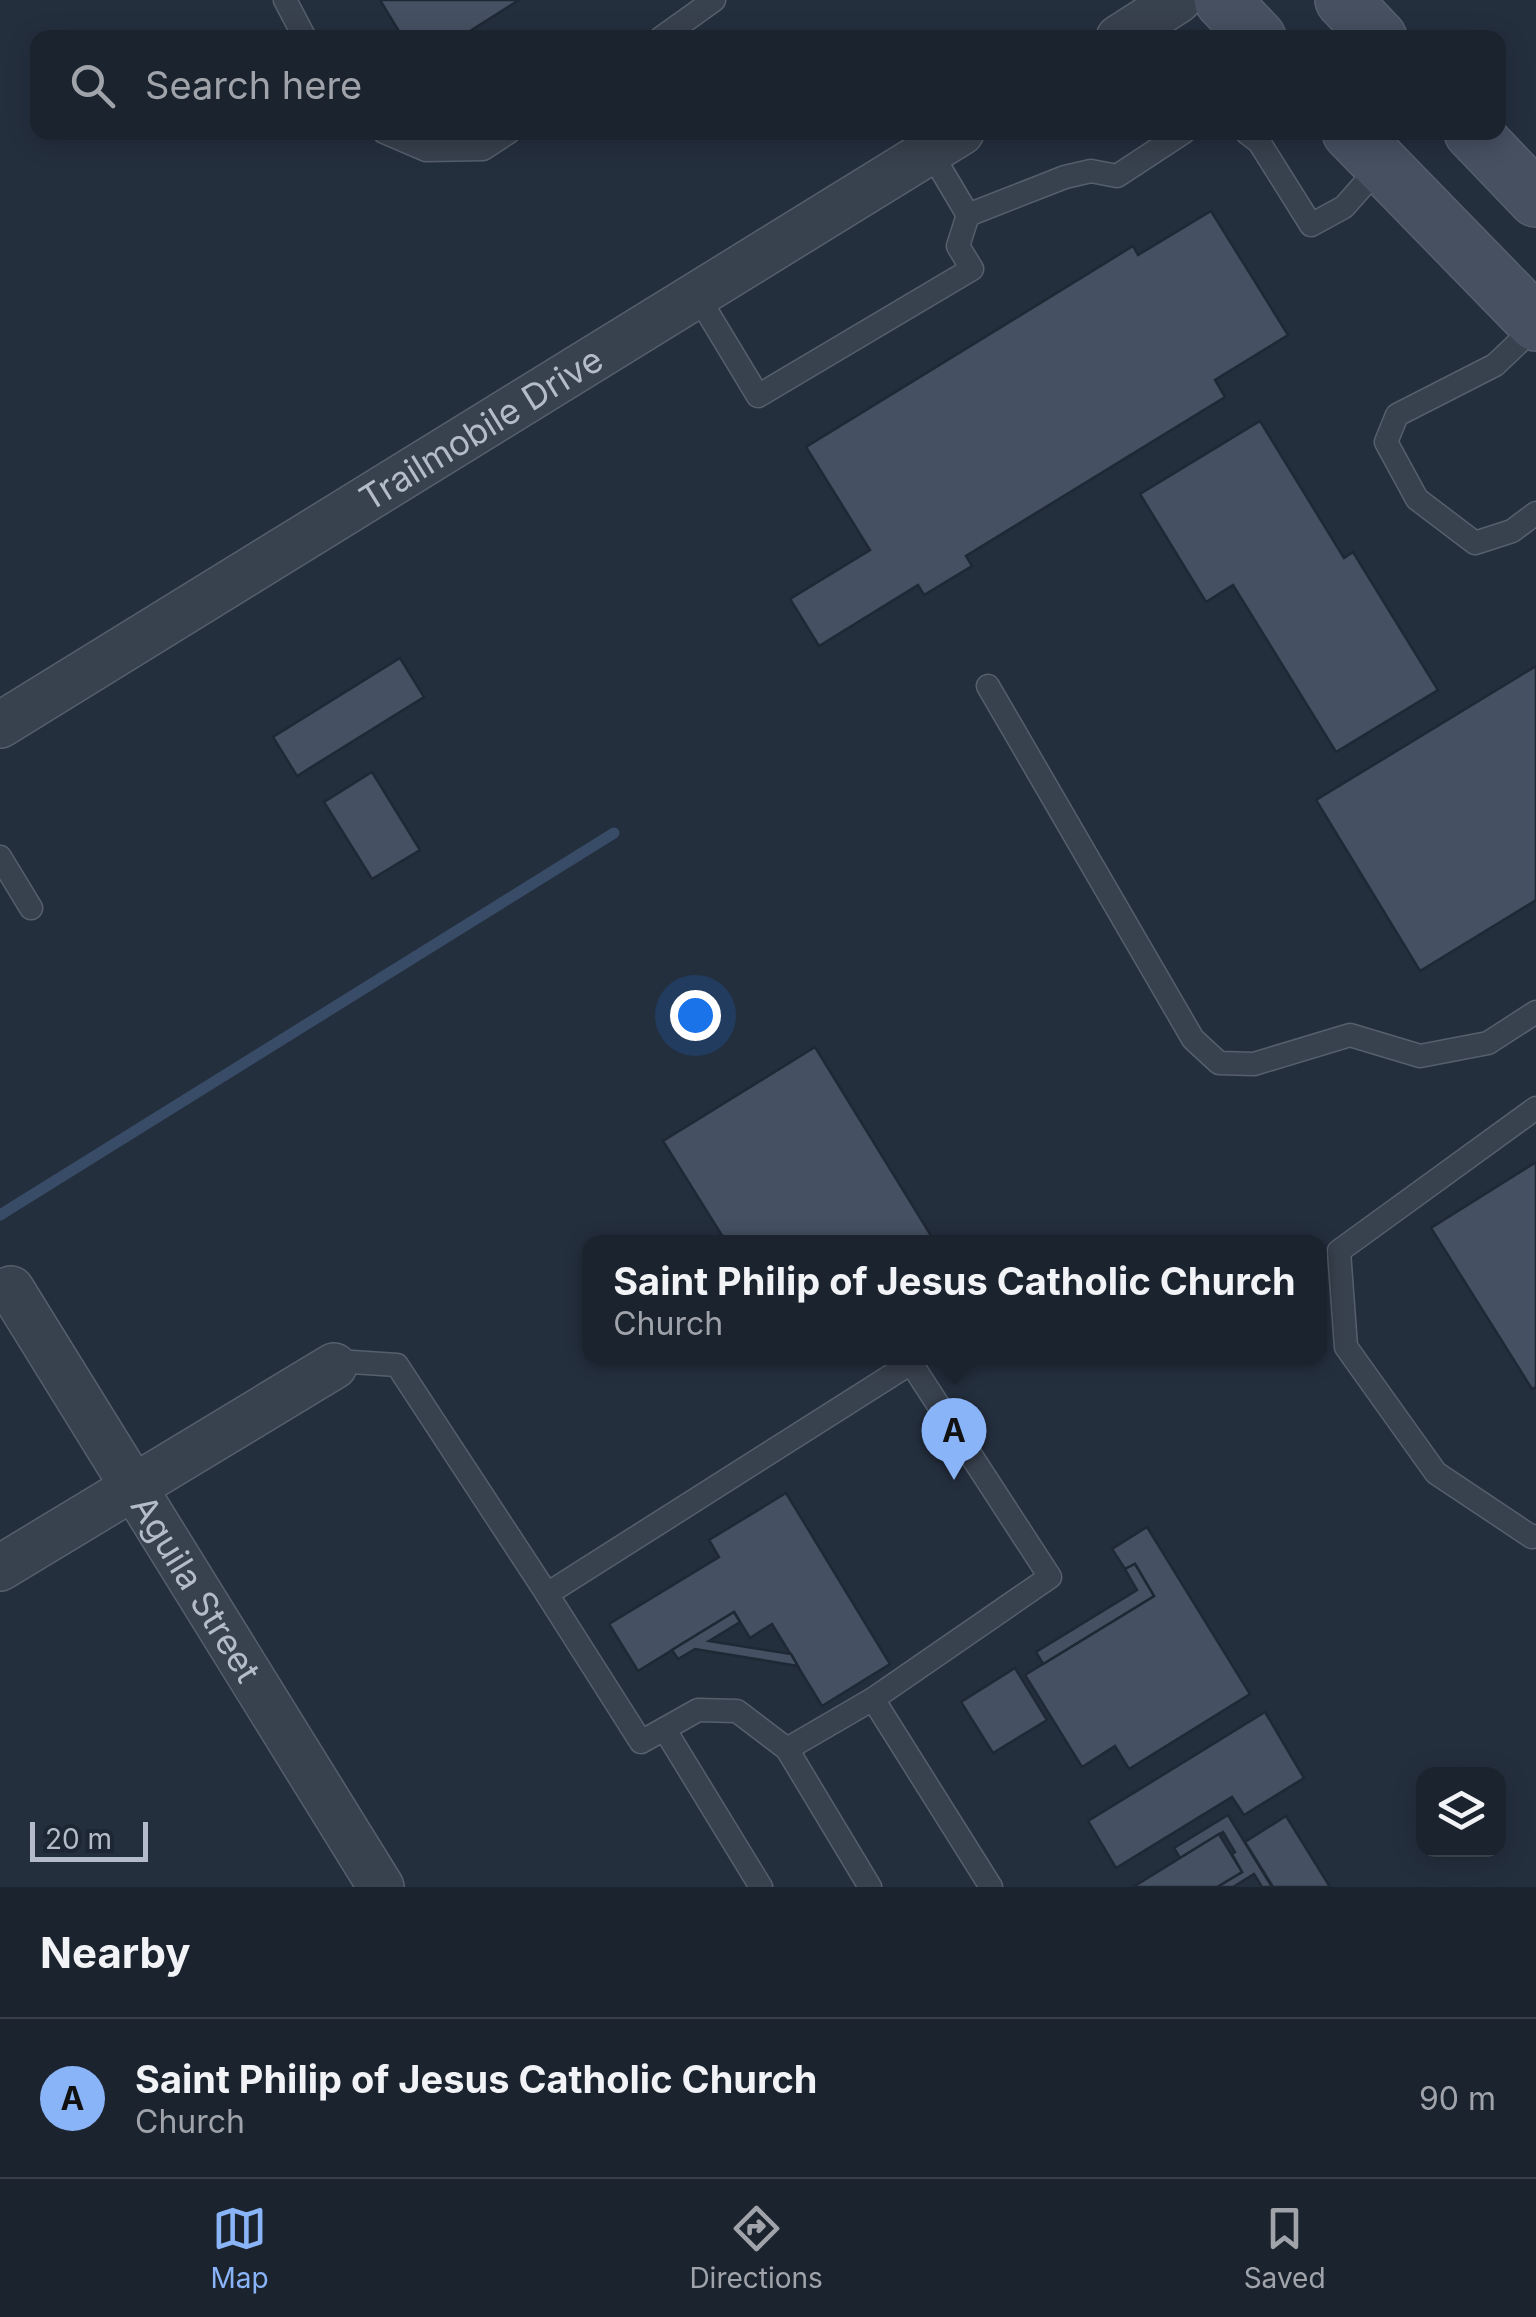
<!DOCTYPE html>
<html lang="en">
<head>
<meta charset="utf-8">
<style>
	:root { --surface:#1b232e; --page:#282f3a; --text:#f1f3f6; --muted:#a0a4aa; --line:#39404a; --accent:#8ab4f8 }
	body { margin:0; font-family:Inter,sans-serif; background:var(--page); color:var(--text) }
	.controls { position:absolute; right:30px; bottom:30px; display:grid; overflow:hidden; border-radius:20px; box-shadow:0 5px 25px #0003 }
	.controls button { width:90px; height:90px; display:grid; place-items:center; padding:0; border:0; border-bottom:2px solid var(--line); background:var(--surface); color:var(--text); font:50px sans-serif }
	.scale { position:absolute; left:30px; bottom:25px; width:118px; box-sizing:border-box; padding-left:10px; border:5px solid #b4bcc9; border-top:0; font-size:28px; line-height:35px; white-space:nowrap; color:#b4bcc9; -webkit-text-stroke:8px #1d2633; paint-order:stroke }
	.you { position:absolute; left:695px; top:1015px; width:35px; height:35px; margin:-25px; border:8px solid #fff; border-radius:50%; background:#1a73e8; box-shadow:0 0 0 15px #1a73e833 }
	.badge { display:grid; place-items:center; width:65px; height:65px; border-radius:50%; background:var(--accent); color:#111; font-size:32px; font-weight:700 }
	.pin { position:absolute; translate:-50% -82px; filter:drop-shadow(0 2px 5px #0008) }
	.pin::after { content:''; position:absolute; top:52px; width:35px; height:30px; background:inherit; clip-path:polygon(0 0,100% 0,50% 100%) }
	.popup { position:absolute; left:582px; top:1235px; width:745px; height:130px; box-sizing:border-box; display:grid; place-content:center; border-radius:20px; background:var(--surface); filter:drop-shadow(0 2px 8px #0005); font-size:32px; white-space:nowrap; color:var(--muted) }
	.popup b { font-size:38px; color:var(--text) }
	.popup::after { content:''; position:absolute; left:50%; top:100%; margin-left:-20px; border:20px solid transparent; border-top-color:var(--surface) }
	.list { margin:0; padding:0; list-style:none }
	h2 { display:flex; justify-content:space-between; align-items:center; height:130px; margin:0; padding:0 40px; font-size:42px }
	h2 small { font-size:32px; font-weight:400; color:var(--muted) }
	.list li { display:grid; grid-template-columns:65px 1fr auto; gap:30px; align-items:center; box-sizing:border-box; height:160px; padding:0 40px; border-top:2px solid var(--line) }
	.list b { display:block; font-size:38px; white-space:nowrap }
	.list p { margin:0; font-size:32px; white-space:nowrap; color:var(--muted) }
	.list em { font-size:32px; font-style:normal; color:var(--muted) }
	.icon { flex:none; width:55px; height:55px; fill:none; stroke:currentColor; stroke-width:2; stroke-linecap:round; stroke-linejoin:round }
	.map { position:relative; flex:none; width:1536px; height:1887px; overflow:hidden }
	.search { position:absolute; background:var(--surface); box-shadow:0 5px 25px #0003; left:30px; right:30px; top:30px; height:110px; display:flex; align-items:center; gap:25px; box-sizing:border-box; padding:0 35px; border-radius:20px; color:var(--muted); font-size:38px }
	.sheet { height:290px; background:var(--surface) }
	nav { display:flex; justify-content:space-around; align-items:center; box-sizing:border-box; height:140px; border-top:2px solid var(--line); background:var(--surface); font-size:28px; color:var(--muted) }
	nav a { display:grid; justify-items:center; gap:5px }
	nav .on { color:var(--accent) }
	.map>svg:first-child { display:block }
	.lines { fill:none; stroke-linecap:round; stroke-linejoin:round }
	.stream { stroke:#394c67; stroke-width:11 }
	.building { fill:#455162; stroke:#1f2835; stroke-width:2.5 }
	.service-casing { stroke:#565f6c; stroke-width:25 }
	.minor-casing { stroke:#565f6c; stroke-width:48 }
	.secondary-casing { stroke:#565f6c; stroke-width:58 }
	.service { stroke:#38414e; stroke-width:22 }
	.minor { stroke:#38414e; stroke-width:45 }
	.secondary { stroke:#465061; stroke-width:55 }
	.labels { text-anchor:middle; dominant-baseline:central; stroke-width:10; stroke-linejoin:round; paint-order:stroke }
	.street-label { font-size:35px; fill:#b4bcc9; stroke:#1d2633 }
</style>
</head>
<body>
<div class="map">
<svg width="1536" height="1887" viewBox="0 0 1536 1887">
	<rect width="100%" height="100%" fill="#242f3e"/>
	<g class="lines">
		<polyline class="stream" points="0,1215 614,833"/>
	</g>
	<g class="building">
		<polygon points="380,0 519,0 459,38 403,38"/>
		<polygon points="1211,211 1288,335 1215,380 1225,397 966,556 972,566 924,595 918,585 819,646 790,599 870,550 806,447 1133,246 1138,255"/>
		<polygon points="1260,421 1344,558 1353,552 1438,690 1336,752 1233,585 1206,602 1140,494"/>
		<polygon points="400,658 424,697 297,776 273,737"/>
		<polygon points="1536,666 1536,900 1420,971 1316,800"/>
		<polygon points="372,772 420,850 372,879 324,802"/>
		<polygon points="815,1047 935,1242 726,1242 663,1141"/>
		<polygon points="1536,1162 1536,1387 1532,1389 1431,1228"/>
		<polygon points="786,1493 890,1664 822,1706 772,1624 750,1638 734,1612 638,1671 609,1624 719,1557 709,1540"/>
		<polygon points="1147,1527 1250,1694 1129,1769 1115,1746 1082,1767 1025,1675 1154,1596 1135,1564 1125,1569 1112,1549"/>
		<polygon points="1135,1564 1154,1596 1043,1664 1036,1652 1137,1590 1125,1569"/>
		<polygon points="734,1612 740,1622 709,1641 791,1654 798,1666 695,1649 678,1659 672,1650"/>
		<polygon points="1015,1668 1047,1720 993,1753 961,1702"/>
		<polygon points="1265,1712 1304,1778 1244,1815 1232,1797 1116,1868 1088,1821"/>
		<polygon points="1228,1815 1272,1887 1262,1887 1254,1874 1233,1887 1217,1887 1242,1872 1232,1854 1235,1852 1223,1832 1180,1858 1174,1848"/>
		<polygon points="1286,1816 1330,1887 1273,1887 1245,1842"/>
		<polygon points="1219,1834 1242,1872 1217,1887 1133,1887"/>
	</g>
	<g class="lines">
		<g class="service-casing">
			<g id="service">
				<polyline points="285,0 305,38"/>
				<polyline points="661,38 714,0"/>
				<polyline points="384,132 426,150 483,149 509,132"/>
				<polyline points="1246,132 1259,142 1311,225 1344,207 1382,164"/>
				<polyline points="930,151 968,215 1065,177 1091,171 1117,176 1184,132"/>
				<polyline points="697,295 758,396 972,269 958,246 968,215"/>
				<polyline points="1536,326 1495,365 1397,415 1386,442 1417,499 1475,543 1512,531 1536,513"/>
				<polyline points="988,686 1193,1039 1219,1063 1254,1064 1350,1035 1420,1056 1488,1043 1536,1012"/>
				<polyline points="0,857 31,908"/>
				<polyline points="1536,1108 1339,1251 1346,1347 1436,1473 1532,1537 1536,1536"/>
				<polygon points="911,1363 1050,1577 873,1699 787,1749 737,1711 698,1710 641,1742 547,1594"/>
				<polyline points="334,1366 352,1362 397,1365 547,1594"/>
				<polyline points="873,1699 991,1887"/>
				<polyline points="665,1730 761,1887"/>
				<polyline points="787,1749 870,1887"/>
			</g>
		</g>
		<g class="minor-casing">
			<g id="minor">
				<polyline points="1119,38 1178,0"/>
				<path id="s1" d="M0 725 961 132"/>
				<path id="s2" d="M11 1289 381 1887"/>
				<polyline points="0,1568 334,1366"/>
			</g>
		</g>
		<g class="secondary-casing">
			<g id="secondary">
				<polyline points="1222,0 1258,38"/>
				<polyline points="1343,0 1379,38"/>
				<polyline points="1350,132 1536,323"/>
				<polyline points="1472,132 1536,199"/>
			</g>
		</g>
		<use href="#service" class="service"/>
		<use href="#minor" class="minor"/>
		<use href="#secondary" class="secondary"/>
	</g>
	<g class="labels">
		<g class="street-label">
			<text stroke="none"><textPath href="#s1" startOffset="565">Trailmobile Drive</textPath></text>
			<text stroke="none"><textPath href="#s2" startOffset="352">Aguila Street</textPath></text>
		</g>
	</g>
</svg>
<div class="controls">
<button><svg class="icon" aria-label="layers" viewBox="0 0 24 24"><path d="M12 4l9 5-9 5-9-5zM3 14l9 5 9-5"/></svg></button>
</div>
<div class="scale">20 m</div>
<div class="you"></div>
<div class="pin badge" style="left:954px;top:1480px">A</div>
<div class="popup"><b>Saint Philip of Jesus Catholic Church</b>Church</div>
<div class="search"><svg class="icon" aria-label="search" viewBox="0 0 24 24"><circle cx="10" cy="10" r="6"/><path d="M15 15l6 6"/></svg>Search here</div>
</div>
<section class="sheet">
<h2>Nearby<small></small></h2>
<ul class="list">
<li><span class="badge">A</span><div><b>Saint Philip of Jesus Catholic Church</b><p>Church</p></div><em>90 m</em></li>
</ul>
</section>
<nav>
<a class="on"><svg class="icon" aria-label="map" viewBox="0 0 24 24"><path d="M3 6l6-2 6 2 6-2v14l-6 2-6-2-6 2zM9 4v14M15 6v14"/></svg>Map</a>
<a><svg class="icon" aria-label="directions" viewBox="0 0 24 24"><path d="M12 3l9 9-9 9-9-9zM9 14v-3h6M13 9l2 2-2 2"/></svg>Directions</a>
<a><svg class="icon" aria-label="saved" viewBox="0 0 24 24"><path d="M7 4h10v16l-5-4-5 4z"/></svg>Saved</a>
</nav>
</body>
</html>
